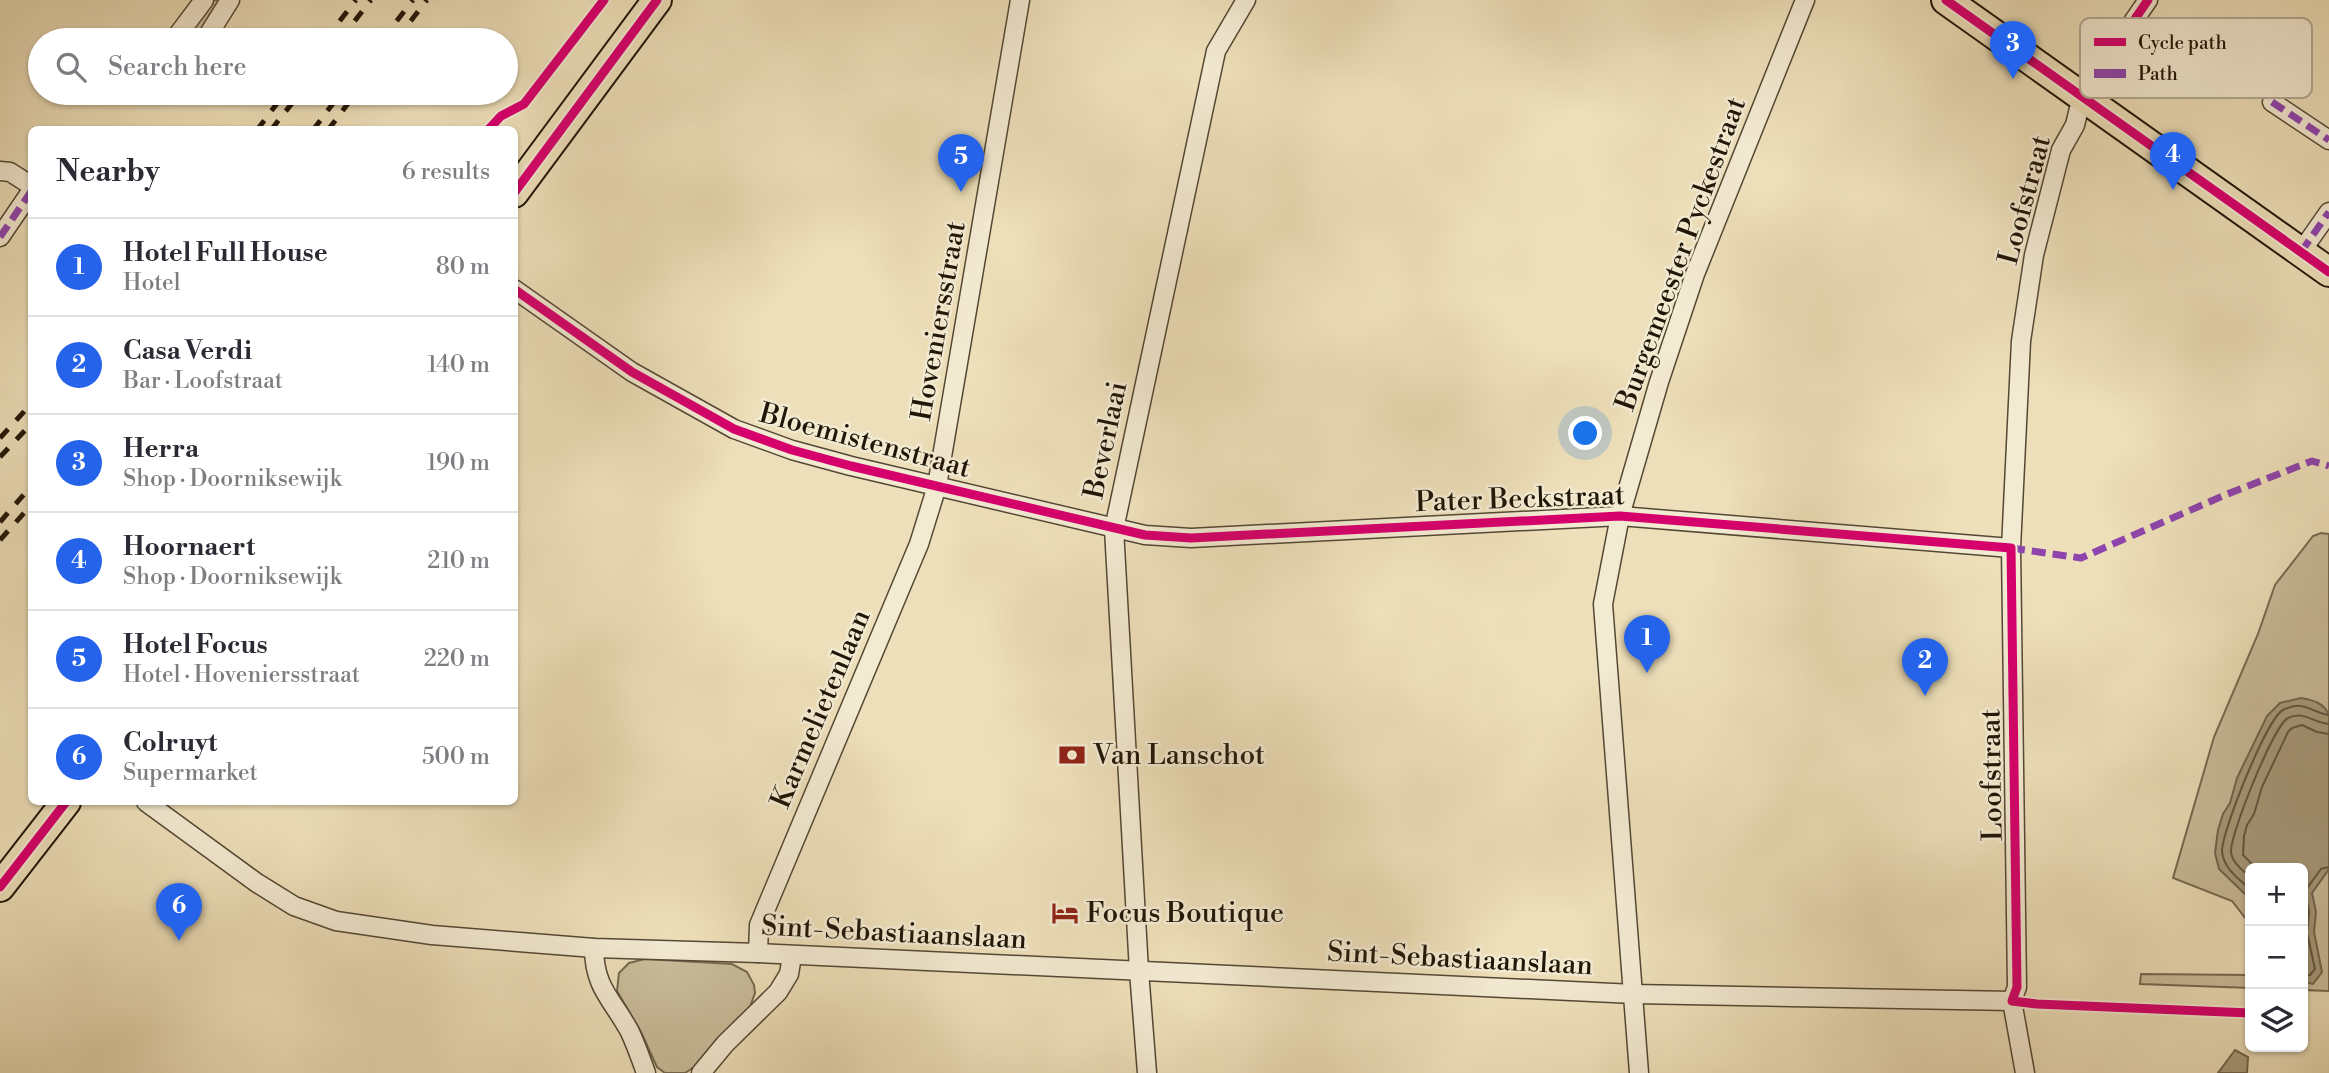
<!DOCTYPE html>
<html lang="en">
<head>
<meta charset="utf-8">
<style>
	:root { --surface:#fff; --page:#f7f7f7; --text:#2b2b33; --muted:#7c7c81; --line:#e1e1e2; --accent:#2563eb }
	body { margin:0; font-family:"Libre Bodoni",serif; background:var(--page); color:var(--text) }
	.controls { position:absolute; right:21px; bottom:21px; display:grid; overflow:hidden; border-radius:10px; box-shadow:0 2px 5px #0004 }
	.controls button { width:63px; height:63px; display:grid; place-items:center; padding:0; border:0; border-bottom:2px solid var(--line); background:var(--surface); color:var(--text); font:35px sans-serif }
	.you { position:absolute; left:1586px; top:434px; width:24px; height:24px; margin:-18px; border:5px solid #fff; border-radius:50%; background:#1a73e8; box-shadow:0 0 0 10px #1a73e833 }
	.badge { display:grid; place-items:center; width:46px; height:46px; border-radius:50%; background:var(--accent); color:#fff; font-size:23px; font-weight:700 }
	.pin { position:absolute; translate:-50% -58px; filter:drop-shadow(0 2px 4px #0008) }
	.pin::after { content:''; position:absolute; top:37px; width:24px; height:21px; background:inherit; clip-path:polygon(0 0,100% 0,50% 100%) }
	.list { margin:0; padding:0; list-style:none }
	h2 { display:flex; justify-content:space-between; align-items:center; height:91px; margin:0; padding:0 28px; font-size:30px }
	h2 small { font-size:23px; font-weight:400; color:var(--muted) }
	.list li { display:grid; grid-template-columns:46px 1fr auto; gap:21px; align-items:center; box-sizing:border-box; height:98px; padding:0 28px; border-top:2px solid var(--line) }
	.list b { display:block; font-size:26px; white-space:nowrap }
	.list p { margin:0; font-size:23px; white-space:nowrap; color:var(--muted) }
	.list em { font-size:23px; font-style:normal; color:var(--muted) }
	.icon { flex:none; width:38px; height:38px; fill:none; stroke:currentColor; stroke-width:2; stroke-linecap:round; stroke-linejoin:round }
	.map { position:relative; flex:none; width:2329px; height:1073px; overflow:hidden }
	.search { position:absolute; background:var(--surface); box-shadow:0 2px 5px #0004; left:28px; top:28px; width:490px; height:77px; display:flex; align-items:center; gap:18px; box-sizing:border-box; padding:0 24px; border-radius:38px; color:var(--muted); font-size:26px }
	.panel { position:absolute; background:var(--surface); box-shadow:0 2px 5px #0004; left:28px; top:126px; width:490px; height:679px; border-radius:10px }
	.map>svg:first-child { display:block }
	.green { fill:#cabd9b; stroke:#766a51; stroke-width:2 }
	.water { fill:#a89b7c; stroke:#72664d; stroke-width:2 }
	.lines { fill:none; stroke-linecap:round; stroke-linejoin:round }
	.shore { stroke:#645842; stroke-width:2 }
	.street-casing { stroke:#544834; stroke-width:21 }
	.primary-casing { stroke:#211607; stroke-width:32 }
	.street { stroke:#f3ead2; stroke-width:18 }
	.primary { stroke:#eddfb9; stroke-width:28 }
	.rail { stroke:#211607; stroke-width:5; stroke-dasharray:12 12; stroke-linecap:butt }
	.quiet { stroke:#8e44ad; stroke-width:7; stroke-dasharray:14 7; stroke-linecap:butt }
	.cycleway-casing { stroke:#f3ead2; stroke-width:13 }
	.cycleway { stroke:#d6006c; stroke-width:9 }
	.labels { text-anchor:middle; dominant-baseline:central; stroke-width:5; stroke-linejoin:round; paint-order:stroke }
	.street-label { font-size:28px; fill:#211607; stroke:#f3ead2 }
	.poi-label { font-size:28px; fill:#211607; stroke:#f3ead2; text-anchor:start }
	.key { fill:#f3ead2; stroke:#b4aa95; stroke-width:2 }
	.key-label { font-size:19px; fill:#211607 }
</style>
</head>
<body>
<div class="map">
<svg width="2329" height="1073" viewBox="0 0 2329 1073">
	<rect width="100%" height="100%" fill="#eddfb9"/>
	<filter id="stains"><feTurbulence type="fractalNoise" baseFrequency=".00286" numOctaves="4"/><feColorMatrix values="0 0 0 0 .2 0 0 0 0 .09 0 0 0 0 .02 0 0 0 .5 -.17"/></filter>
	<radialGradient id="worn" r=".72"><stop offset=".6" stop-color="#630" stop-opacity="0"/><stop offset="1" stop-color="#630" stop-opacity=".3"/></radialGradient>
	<g class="green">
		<polygon points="209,0 224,0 198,40 178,40"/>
		<polygon points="2321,533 2329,534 2329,991 2303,990 2303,868 2250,868 2250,924 2232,901 2173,878 2214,737 2258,634 2275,585 2313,536"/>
		<polygon points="645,959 732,964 747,972 754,985 755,993 750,1007 718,1038 694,1067 685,1073 665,1073 657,1067 641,1032 617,991 619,973 629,963"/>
		<polygon points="2141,974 2250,975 2250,988 2140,984"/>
	</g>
	<g class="water">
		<path d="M2301 698C2313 700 2324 703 2329 715V869L2312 893 2316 912 2314 932 2322 972 2313 984 2303 982V868H2250V899L2219 869 2215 853 2218 830 2223 814 2230 803 2237 778 2267 716 2280 703Z"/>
		<polygon points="2235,1050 2248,1057 2247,1073 2218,1073"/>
	</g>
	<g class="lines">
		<g class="shore">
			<polyline points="2256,868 2243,855 2244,836 2247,825 2254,814 2262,787 2288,732 2292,728 2302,725 2317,732 2329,734"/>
			<path d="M2250 877C2243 870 2232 863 2231 852 2230 834 2274 725 2288 718 2304 710 2313 723 2329 724"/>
			<path d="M2250 889C2239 879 2223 868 2222 851 2222 831 2267 718 2283 710 2304 699 2312 713 2329 715"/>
			<polyline points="2303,975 2310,975 2315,969 2307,933 2309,912 2305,891 2321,869 2329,867"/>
		</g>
		<g class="street-casing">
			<g id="street">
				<polyline points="174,40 204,0"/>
				<polyline points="205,40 230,0"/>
				<polyline points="2272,102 2329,140"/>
				<polyline points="0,171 10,172 32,186"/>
				<polyline points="0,237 32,190"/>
				<polyline points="2301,252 2329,212"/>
				<polyline points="514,289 632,372 734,429 792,450 851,466 1145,535 1191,538 1620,516 2011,548"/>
				<polyline points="146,802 257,883 294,906 336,921 432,935 594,948 758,953 1634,994 2012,1001"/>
				<path d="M594 948C594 988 613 1000 630 1032 636 1045 641 1059 646 1073"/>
				<polyline points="758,953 759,925 919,544 937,486 1020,0"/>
				<polyline points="701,1073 725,1044 778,992 789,974 792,956"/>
				<polyline points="1147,1073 1139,971 1114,529 1216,51 1246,0"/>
				<polyline points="1639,1073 1603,604 1620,516 1659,382 1695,274 1805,0"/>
				<polyline points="2025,1073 2012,1001 2017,987 2011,548 2021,341 2034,255 2061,150 2075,125 2082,96 2148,0"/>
			</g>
		</g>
		<g class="primary-casing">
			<g id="primary">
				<polyline points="1946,0 2329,272"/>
				<polyline points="514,193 657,0"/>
				<polyline points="0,887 66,802"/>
			</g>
		</g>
		<use href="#street" class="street"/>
		<use href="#primary" class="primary"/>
		<g class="rail">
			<polyline points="325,40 356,0"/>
			<polyline points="340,40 371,0"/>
			<polyline points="382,40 413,0"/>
			<polyline points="396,40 427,0"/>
			<polyline points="257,130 285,93"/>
			<polyline points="271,130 300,93"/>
			<polyline points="313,130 341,93"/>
			<polyline points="328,130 356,93"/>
			<polyline points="0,438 32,403"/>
			<polyline points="0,457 32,423"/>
			<polyline points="0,522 32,485"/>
			<polyline points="0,540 32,504"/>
		</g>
		<g class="quiet">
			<polyline points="2272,102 2329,140"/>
			<polyline points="0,237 32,190"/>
			<polyline points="2301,252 2329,212"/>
			<polyline points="2011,548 2081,558 2225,495 2312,461 2329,466"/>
		</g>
		<g class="cycleway-casing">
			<g id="cycleway">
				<polyline points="1946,0 2329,272"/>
				<polyline points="2082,96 2148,0"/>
				<polyline points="488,130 501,116 524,104 604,0"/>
				<polyline points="514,193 657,0"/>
				<polyline points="514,289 632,372 734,429 792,450 851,466 1145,535 1191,538 1620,516 2011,548 2017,987 2012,1001 2037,1004 2250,1013"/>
				<polyline points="0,887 66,802"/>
			</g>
		</g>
		<use href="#cycleway" class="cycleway"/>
	</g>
	<defs>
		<g id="bank-bare" transform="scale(2.1)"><path d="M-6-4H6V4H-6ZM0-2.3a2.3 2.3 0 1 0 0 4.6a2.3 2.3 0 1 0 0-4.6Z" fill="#8f2418" stroke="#f3ead2" stroke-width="2.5" paint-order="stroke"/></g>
		<g id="hotel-bare" transform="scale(2.1)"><path d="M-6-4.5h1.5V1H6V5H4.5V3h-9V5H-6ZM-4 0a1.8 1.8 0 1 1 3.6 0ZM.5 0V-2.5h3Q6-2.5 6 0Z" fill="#8f2418" stroke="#f3ead2" stroke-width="2.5" paint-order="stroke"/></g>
	</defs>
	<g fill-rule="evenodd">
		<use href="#bank-bare" x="1072" y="755"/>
		<use href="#hotel-bare" x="1065" y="913"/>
	</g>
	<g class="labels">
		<g class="street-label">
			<text transform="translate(2025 200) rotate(-75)">Loofstraat</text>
			<text transform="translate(1681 254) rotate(-70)">Burgemeester Pyckestraat</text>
			<text transform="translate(939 321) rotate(-80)">Hoveniersstraat</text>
			<text transform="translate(1106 440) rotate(-78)">Beverlaai</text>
			<text transform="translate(865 441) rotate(15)">Bloemistenstraat</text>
			<text transform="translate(1520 499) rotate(-2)">Pater Beckstraat</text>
			<text transform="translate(821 709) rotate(-67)">Karmelietenlaan</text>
			<text transform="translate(1992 775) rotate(-91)">Loofstraat</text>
			<text transform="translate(894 933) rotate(3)">Sint-Sebastiaanslaan</text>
			<text transform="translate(1460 959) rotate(3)">Sint-Sebastiaanslaan</text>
		</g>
		<g class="poi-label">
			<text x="1093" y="755">Van Lanschot</text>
			<text x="1086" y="913">Focus Boutique</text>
		</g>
	</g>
	<rect x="2080" y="18" width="232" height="80" rx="10" class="key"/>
	<rect x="2094" y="38" width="32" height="8" fill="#d6006c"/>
	<rect x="2094" y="69" width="32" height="9" fill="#8e44ad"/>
	<g class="key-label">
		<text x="2138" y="49">Cycle path</text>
		<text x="2138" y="80">Path</text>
	</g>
	<rect width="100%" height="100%" filter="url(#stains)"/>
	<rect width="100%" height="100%" fill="url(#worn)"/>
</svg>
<div class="controls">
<button>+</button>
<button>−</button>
<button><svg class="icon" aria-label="layers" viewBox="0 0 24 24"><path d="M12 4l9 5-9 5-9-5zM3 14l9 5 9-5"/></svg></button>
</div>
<div class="you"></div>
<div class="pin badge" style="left:1647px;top:673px">1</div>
<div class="pin badge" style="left:1925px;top:696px">2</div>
<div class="pin badge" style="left:2013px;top:79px">3</div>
<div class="pin badge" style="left:2173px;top:190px">4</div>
<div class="pin badge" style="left:961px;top:192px">5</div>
<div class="pin badge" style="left:179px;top:941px">6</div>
<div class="search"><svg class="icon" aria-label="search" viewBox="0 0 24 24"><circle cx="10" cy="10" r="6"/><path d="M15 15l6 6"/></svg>Search here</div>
<section class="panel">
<h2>Nearby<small>6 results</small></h2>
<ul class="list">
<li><span class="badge">1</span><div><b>Hotel Full House</b><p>Hotel</p></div><em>80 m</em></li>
<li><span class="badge">2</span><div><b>Casa Verdi</b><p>Bar · Loofstraat</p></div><em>140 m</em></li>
<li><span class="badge">3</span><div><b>Herra</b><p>Shop · Doorniksewijk</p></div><em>190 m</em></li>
<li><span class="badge">4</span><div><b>Hoornaert</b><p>Shop · Doorniksewijk</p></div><em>210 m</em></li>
<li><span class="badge">5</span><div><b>Hotel Focus</b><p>Hotel · Hoveniersstraat</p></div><em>220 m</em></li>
<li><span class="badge">6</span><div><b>Colruyt</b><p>Supermarket</p></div><em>500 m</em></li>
</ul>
</section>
</div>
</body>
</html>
